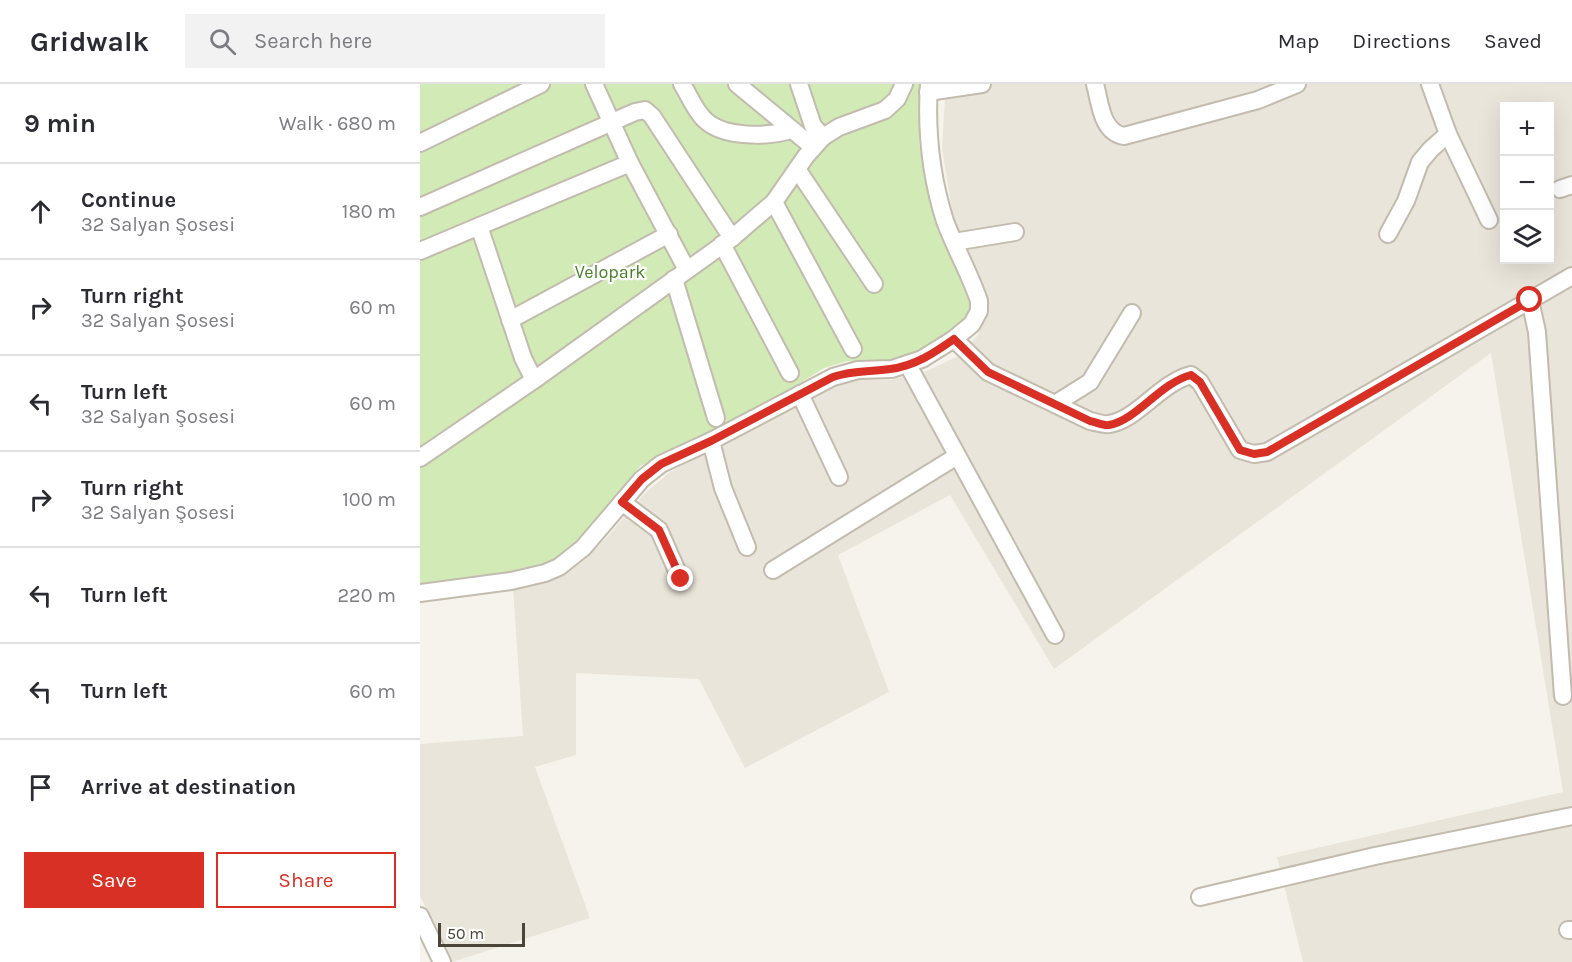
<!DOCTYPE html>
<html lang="en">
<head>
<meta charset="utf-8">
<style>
	:root { --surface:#fff; --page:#f2f2f3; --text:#2b2b33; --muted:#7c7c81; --line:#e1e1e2; --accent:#d93025 }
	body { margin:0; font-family:Karla,sans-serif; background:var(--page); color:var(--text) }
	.controls { position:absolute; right:18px; top:18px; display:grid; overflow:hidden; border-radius:0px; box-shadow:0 6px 24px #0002 }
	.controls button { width:54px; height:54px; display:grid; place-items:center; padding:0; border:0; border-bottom:2px solid var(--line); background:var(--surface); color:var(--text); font:30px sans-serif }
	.scale { position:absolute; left:18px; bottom:15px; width:87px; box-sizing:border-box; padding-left:6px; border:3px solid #4b4439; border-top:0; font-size:16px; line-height:21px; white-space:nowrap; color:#4b4439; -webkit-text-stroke:4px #fff; paint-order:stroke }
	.stop { position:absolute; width:18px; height:18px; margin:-14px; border:4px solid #d93025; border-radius:50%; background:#fff }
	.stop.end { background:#d93025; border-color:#fff; box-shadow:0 2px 6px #0008 }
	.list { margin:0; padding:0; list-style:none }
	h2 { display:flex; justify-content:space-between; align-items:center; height:78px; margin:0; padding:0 24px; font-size:26px }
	h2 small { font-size:20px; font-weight:400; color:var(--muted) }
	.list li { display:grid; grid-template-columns:39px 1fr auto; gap:18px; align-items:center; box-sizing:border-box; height:96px; padding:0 24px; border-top:2px solid var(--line) }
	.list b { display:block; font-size:22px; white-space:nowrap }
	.list p { margin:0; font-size:20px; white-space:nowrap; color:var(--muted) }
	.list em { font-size:20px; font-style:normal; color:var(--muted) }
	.actions { display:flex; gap:12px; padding:18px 24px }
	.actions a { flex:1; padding:14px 0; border:2px solid var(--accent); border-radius:0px; text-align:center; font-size:21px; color:var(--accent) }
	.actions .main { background:var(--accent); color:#fff }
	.icon { flex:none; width:33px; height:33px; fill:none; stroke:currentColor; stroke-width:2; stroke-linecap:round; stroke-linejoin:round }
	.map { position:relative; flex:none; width:1152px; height:878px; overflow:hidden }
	header { display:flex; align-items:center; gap:36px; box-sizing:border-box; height:84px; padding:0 30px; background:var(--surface); border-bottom:2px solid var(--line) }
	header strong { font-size:28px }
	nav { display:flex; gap:33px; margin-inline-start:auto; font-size:21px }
	.search { width:420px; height:54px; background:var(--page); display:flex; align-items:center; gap:15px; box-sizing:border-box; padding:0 21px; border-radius:0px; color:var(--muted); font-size:22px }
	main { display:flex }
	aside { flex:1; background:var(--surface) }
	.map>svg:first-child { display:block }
	.residential { fill:#eae5da; fill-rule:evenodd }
	.green { fill:#d2eab5 }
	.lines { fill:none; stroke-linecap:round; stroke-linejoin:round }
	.minor-casing { stroke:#c2bbae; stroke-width:20 }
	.minor { stroke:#fff; stroke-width:16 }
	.route { stroke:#d93025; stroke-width:8 }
	.labels { text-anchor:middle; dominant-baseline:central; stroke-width:4.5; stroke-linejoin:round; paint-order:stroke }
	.park-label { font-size:18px; fill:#4a7f2a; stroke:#fff }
</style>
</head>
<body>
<header>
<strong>Gridwalk</strong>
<div class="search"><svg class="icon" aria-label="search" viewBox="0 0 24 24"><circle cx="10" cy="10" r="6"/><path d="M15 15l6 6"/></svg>Search here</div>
<nav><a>Map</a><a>Directions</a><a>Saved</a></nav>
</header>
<main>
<aside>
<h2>9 min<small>Walk · 680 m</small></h2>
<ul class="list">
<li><svg class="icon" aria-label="ahead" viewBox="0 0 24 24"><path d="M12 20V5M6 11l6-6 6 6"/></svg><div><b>Continue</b><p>32 Salyan Şosesi</p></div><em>180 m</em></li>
<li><svg class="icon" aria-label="right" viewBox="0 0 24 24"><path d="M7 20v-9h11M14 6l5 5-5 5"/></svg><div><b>Turn right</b><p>32 Salyan Şosesi</p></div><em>60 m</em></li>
<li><svg class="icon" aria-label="left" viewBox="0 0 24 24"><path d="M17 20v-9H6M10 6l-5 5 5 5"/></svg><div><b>Turn left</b><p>32 Salyan Şosesi</p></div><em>60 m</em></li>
<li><svg class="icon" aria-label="right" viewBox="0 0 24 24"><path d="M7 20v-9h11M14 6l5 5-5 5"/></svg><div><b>Turn right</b><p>32 Salyan Şosesi</p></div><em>100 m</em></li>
<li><svg class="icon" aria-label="left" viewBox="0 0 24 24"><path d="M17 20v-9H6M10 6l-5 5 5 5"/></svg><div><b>Turn left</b></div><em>220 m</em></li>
<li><svg class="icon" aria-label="left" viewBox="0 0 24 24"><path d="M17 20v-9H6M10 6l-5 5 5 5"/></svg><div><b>Turn left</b></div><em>60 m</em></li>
<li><svg class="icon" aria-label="arrive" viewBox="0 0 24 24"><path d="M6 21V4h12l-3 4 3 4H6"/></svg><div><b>Arrive at destination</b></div></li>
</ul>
<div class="actions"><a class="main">Save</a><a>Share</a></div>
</aside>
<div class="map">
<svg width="1152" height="878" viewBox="0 0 1152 878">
	<rect width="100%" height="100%" fill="#f6f3ec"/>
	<path class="residential" d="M526 0H1152V878H883L857 773 1143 708 1071 269 634 585 530 411 418 471 469 608 325 684 279 595 156 589V671L115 683 170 834 32 878 0 812V660L103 652 93 504 136 493 161 479 190 450 225 409 250 388 412 302 430 295 471 296 507 287 540 271 558 251 567 229 562 206 533 134 522 63ZM1084 22H1130V176H1084Z"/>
	<polygon class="green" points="0,0 502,0 499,60 516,134 549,209 549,225 543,238 519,256 489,274 464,279 427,277 404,284 348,319 278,355 220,382 159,458 142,473 124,481 76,492 0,504"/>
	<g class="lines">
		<g class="minor-casing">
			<g id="minor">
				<polyline points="174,0 210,79 267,186"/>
				<path d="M262 0C269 11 275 27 285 36 304 54 347 53 371 46"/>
				<polyline points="317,0 393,63"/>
				<polyline points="379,0 393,42 403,53"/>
				<path d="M675 0C680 18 681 48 704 52L838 16 877 0"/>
				<polyline points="1010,0 1028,50 1069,136"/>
				<polyline points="508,8 562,0"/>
				<polyline points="0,59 121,0"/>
				<polyline points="377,85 454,200"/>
				<polyline points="1140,105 1152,101"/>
				<polyline points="354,118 433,265"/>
				<polyline points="0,123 215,28 225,26 232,32 312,154"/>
				<polyline points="59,142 103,274 114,296"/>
				<polyline points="968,150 986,117 1000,78 1011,65 1028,50"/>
				<polyline points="534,158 595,148"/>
				<polyline points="302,160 370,289"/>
				<polyline points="0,167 210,79"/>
				<polyline points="254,195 296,334"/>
				<polyline points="1110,216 1117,248 1143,612"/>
				<polyline points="90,236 249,150"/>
				<path d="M534 255 568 288 670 337C676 338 683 341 689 340 717 336 740 299 771 291L780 298 820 366 834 370 847 368 1152 192"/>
				<polyline points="488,281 635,551"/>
				<polyline points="380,310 419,393"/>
				<polyline points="635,320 670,298 712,229"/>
				<polyline points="291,357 303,404 327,463"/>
				<polyline points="0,374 114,296 312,154 354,118 386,72 403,53 419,43 465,26 477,15 484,0"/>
				<polyline points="202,418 239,446 261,496"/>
				<polyline points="353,486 537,372"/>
				<path d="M0 509 91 497 125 489 139 483 163 464 222 395 241 380 291 357 413 293 438 286 472 285 502 275 534 255 552 240 559 227V217C550 190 535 164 525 137 511 93 506 46 509 0"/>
				<polyline points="780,813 955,772 1152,732"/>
				<polyline points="0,832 22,878"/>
				<polyline points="1148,846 1152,846"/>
			</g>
		</g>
		<use href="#minor" class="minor"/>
	</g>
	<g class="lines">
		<path class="route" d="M261 495 239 446 202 418 222 395 241 380 291 357 413 293C432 286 450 288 470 285 495 282 514 269 534 255L568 288 670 337C676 338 683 342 689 341 717 336 740 299 771 291L780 298 820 366 834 370 847 368 1110 216"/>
	</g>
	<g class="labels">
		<g class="park-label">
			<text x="190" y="188">Velopark</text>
		</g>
	</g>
</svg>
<div class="controls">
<button>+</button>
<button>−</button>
<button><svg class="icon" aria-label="layers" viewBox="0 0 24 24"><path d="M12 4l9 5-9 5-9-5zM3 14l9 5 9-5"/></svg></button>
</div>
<div class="scale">50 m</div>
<div class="stop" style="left:1110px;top:216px"></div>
<div class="stop end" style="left:261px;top:495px"></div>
</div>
</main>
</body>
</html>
